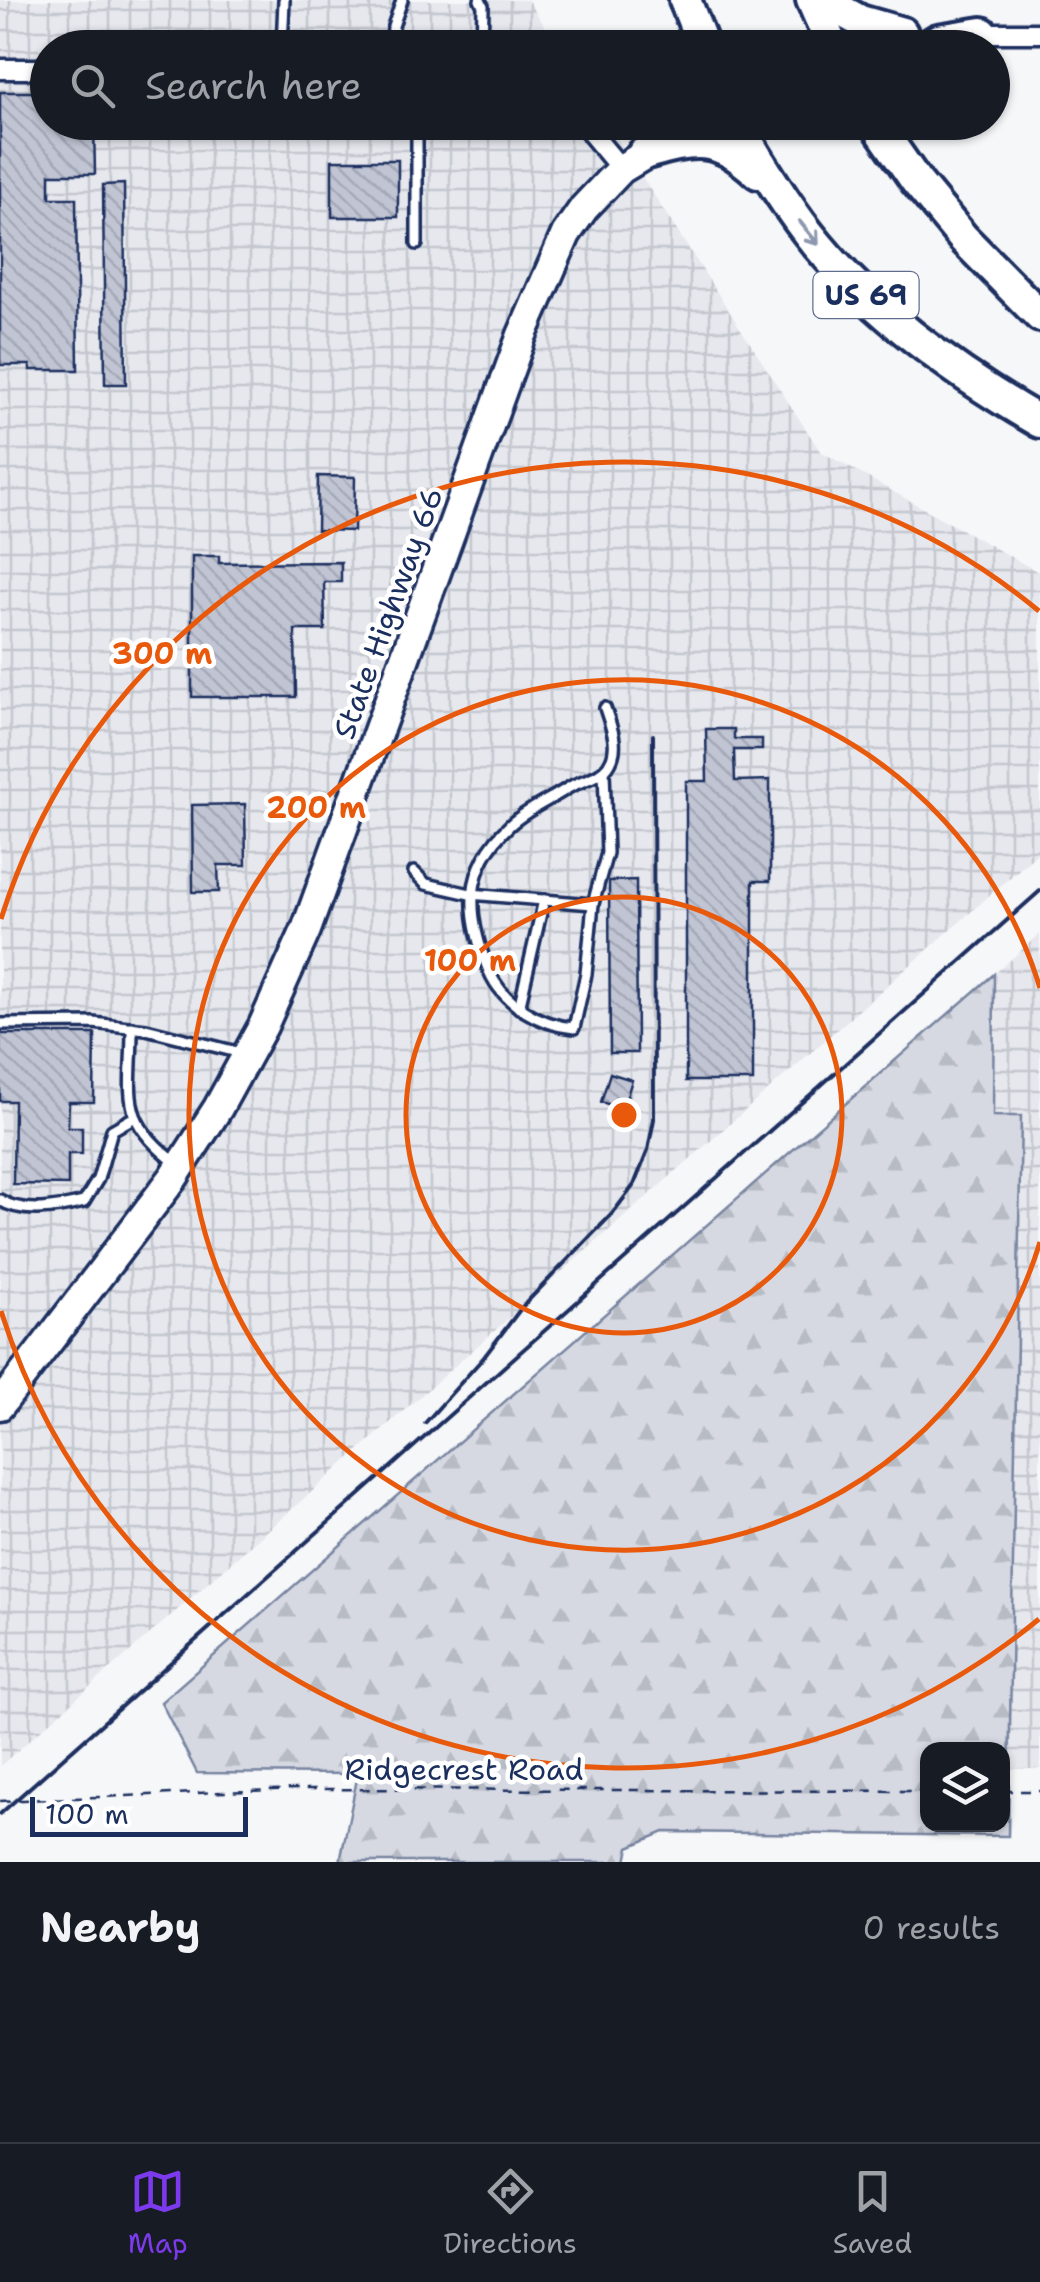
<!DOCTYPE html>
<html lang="en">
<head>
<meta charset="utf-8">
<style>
	:root { --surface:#171b24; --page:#20242c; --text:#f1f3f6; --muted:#9ea1a6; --line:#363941; --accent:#7c3aed }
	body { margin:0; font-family:"Shantell Sans",sans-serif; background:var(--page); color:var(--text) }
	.controls { position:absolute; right:30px; bottom:30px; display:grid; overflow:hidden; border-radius:20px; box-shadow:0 2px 8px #0004 }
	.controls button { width:90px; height:90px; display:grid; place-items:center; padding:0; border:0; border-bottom:2px solid var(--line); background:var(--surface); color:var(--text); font:50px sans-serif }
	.scale { position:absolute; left:30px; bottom:25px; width:218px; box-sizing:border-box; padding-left:10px; border:5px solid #1b2f5e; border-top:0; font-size:28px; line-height:35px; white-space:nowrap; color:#1b2f5e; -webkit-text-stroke:8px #fff; paint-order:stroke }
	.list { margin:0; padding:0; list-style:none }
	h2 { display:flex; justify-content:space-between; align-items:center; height:130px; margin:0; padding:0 40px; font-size:42px }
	h2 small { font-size:32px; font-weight:400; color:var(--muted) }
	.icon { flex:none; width:55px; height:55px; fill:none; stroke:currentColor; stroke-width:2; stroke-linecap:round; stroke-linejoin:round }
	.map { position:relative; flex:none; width:1040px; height:1862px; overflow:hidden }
	.search { position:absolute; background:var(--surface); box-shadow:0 2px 8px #0004; left:30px; right:30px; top:30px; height:110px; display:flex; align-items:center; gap:25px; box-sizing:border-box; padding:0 35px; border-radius:55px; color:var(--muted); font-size:38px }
	.sheet { height:280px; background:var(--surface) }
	nav { display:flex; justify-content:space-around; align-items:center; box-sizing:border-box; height:140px; border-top:2px solid var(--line); background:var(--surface); font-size:28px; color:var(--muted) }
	nav a { display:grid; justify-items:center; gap:5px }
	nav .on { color:var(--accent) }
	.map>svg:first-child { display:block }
	.industrial { fill:url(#industrial-grid) }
	.forest { fill:url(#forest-firs); stroke:#7884a0; stroke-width:2.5; fill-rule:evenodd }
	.building { fill:url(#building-back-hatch); stroke:#1b2f5e; stroke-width:2.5 }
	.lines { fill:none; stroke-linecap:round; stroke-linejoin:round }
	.lane-casing { stroke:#1b2f5e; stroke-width:16 }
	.street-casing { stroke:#1b2f5e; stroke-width:25 }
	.primary-casing { stroke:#1b2f5e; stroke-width:35 }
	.highway-casing { stroke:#1b2f5e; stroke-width:38 }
	.path { stroke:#1b2f5e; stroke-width:2.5; stroke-dasharray:10 8; stroke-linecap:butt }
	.lane { stroke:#fff; stroke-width:9 }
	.street { stroke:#fff; stroke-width:18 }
	.primary { stroke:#fff; stroke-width:28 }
	.highway { stroke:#fff; stroke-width:30 }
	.rail { stroke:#1b2f5e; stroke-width:4 }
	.oneway { stroke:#8d97ae }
	.ring { fill:none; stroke:#e8590c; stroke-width:5 }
	.labels { text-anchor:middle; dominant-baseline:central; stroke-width:9; stroke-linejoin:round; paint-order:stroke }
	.shield { fill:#fff; stroke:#5f6d8e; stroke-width:2.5 }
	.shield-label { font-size:28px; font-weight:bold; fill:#1b2f5e }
	.street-label { font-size:30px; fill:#1b2f5e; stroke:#fff }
	.centre { fill:#e8590c; stroke:#fff; stroke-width:5 }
	.ring-label { font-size:30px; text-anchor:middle; font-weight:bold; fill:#e8590c; stroke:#fff; stroke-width:9; stroke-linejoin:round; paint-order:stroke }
</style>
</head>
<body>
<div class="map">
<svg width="1040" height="1862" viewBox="0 0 1040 1862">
	<defs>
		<pattern id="industrial-grid" width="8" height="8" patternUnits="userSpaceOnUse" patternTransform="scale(2.5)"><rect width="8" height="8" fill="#e6e8ee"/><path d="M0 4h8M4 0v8" fill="none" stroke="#c5c7ce"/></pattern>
		<pattern id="forest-firs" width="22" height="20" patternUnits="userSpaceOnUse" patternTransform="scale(2.5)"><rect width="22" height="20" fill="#d6d9e2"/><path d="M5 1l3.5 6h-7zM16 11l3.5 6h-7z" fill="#b7bbc4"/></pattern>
		<pattern id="building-back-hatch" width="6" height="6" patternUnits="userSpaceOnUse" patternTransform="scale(2.5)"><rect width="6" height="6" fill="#c0c4d3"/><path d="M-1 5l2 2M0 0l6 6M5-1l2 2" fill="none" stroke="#a4a9b8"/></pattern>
	</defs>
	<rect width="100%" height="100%" fill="#f6f7f9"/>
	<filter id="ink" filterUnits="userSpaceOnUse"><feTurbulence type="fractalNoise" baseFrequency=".01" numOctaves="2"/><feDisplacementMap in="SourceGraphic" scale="20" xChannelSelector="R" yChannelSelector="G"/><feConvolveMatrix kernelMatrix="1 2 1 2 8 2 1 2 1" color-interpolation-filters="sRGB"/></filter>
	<g filter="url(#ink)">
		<g class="industrial">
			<polygon points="0,0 528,0 558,47 48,48 48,122 607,123 820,451 1040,573 1040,851 0,1766"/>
			<polygon points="1040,934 1040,1769 1009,1769 1021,1117 993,1116 994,974"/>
		</g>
		<path class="forest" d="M994 974 993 1116H1021L1008 1836 664 1832 629 1847 626 1862H340L358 1774 197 1773 161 1702ZM928 1750H1002V1824H928Z"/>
		<g class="building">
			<polygon points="0,92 48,92 48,122 94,122 95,174 50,174 50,198 76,198 78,370 30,370 30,365 0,365"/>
			<rect x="332" y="160" width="66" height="57"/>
			<polygon points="124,184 126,384 105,384 103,185"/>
			<polygon points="318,476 355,477 354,531 317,530"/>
			<polygon points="192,556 219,556 219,563 341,562 341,582 324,582 325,630 295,630 296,697 192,697"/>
			<polygon points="706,729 734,729 734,739 762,739 762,750 734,750 735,781 770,780 770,881 753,881 753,1081 686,1081 686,781 707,781"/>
			<polygon points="245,804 246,865 218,865 219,892 193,892 192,805"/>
			<polygon points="636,880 637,1053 610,1053 609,881"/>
			<polygon points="0,1034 95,1034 94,1102 69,1102 68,1127 82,1127 82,1154 68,1154 68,1185 13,1184 14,1101 0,1101"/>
			<polygon points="610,1073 632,1080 623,1109 601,1102"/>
		</g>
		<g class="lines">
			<g class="lane-casing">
				<g id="lane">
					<polyline points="480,0 483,6 482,48"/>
					<polyline points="282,48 284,0"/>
					<polyline points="392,48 393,26 402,0"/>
					<polyline points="417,244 417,122"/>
					<path d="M414 872 426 884 470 894 593 904 586 974 574 1028C540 1025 503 1004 489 971 466 915 463 869 510 825 526 810 550 800 568 788 581 780 599 778 608 766 621 748 611 727 605 708"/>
					<polyline points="593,904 607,853 604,772"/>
					<polyline points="519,1008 544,900"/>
					<polyline points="0,1024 93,1023 146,1029 241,1053"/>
					<path d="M132 1027C132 1098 117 1119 179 1165"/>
					<path d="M0 1200C23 1215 59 1208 84 1202L98 1179 112 1130 133 1118"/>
				</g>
			</g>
			<g class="street-casing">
				<g id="street">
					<polyline points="977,33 1040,33"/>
					<polyline points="849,48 891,34"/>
					<polyline points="0,69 48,69"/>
					<polyline points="582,122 621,169"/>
				</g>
			</g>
			<g class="primary-casing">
				<polyline id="primary" points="0,1405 173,1178 218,1108 263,1026 306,930 522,335 566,234 584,208 621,169 699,122"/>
			</g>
			<g class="highway-casing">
				<g id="highway">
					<polyline points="685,0 704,48"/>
					<polyline points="812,0 833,48"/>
					<polyline points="822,0 860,21 902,33"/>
					<polyline points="925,48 938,40 982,33"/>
					<path d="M736 122C758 160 781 198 808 233 869 311 955 373 1040 422"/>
					<polyline points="875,122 916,181 963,238 1040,316"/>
					<path d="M643 154C696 139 715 134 758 173"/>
				</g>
			</g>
			<g class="path">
				<polyline points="1002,1791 1040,1791"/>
				<polyline points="0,1801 297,1789 928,1791"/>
			</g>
			<use href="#lane" class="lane"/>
			<use href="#street" class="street"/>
			<use href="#primary" class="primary"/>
			<use href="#highway" class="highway"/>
			<g class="rail">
				<polyline points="425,1423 484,1357 522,1307 612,1214 634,1185 648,1150 654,1119 653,735"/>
				<polyline points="0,1814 1040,891"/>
			</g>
		</g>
		<defs><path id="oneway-shaft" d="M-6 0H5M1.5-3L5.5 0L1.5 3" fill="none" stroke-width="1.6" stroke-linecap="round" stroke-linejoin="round" transform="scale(2.5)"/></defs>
		<use class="oneway" href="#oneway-shaft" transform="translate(809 233) rotate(51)"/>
	</g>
	<g class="ring">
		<circle cx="624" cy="1115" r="218"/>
		<path d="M1040 1242A435 435 0 1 1 1040 988"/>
		<path d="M1039 1619A653 653 0 0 1 1 1311M1 919A653 653 0 0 1 1039 611"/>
	</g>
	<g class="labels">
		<rect class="shield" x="813.5" y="272" width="105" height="46" rx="8"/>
		<g class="shield-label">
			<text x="866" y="295">US 69</text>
		</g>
		<g class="street-label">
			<text transform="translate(388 613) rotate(-70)">State Highway 66</text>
			<text x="464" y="1769">Ridgecrest Road</text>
		</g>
	</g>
	<circle cx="624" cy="1115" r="15" class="centre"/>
	<g class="ring-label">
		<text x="162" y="664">300 m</text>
		<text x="316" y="818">200 m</text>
		<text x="470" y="971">100 m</text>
	</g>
</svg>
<div class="controls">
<button><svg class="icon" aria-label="layers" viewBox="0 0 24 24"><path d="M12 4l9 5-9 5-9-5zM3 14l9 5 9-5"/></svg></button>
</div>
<div class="scale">100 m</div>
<div class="search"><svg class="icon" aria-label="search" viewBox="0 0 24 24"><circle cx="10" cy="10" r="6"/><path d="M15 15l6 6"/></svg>Search here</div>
</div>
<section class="sheet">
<h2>Nearby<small>0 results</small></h2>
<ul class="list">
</ul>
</section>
<nav>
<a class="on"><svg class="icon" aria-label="map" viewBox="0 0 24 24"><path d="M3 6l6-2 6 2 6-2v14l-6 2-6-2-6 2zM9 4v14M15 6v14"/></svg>Map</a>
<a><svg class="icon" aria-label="directions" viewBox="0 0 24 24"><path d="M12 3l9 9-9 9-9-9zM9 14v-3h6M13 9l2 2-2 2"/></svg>Directions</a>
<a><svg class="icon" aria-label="saved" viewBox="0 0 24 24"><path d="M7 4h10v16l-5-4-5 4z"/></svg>Saved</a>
</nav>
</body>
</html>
